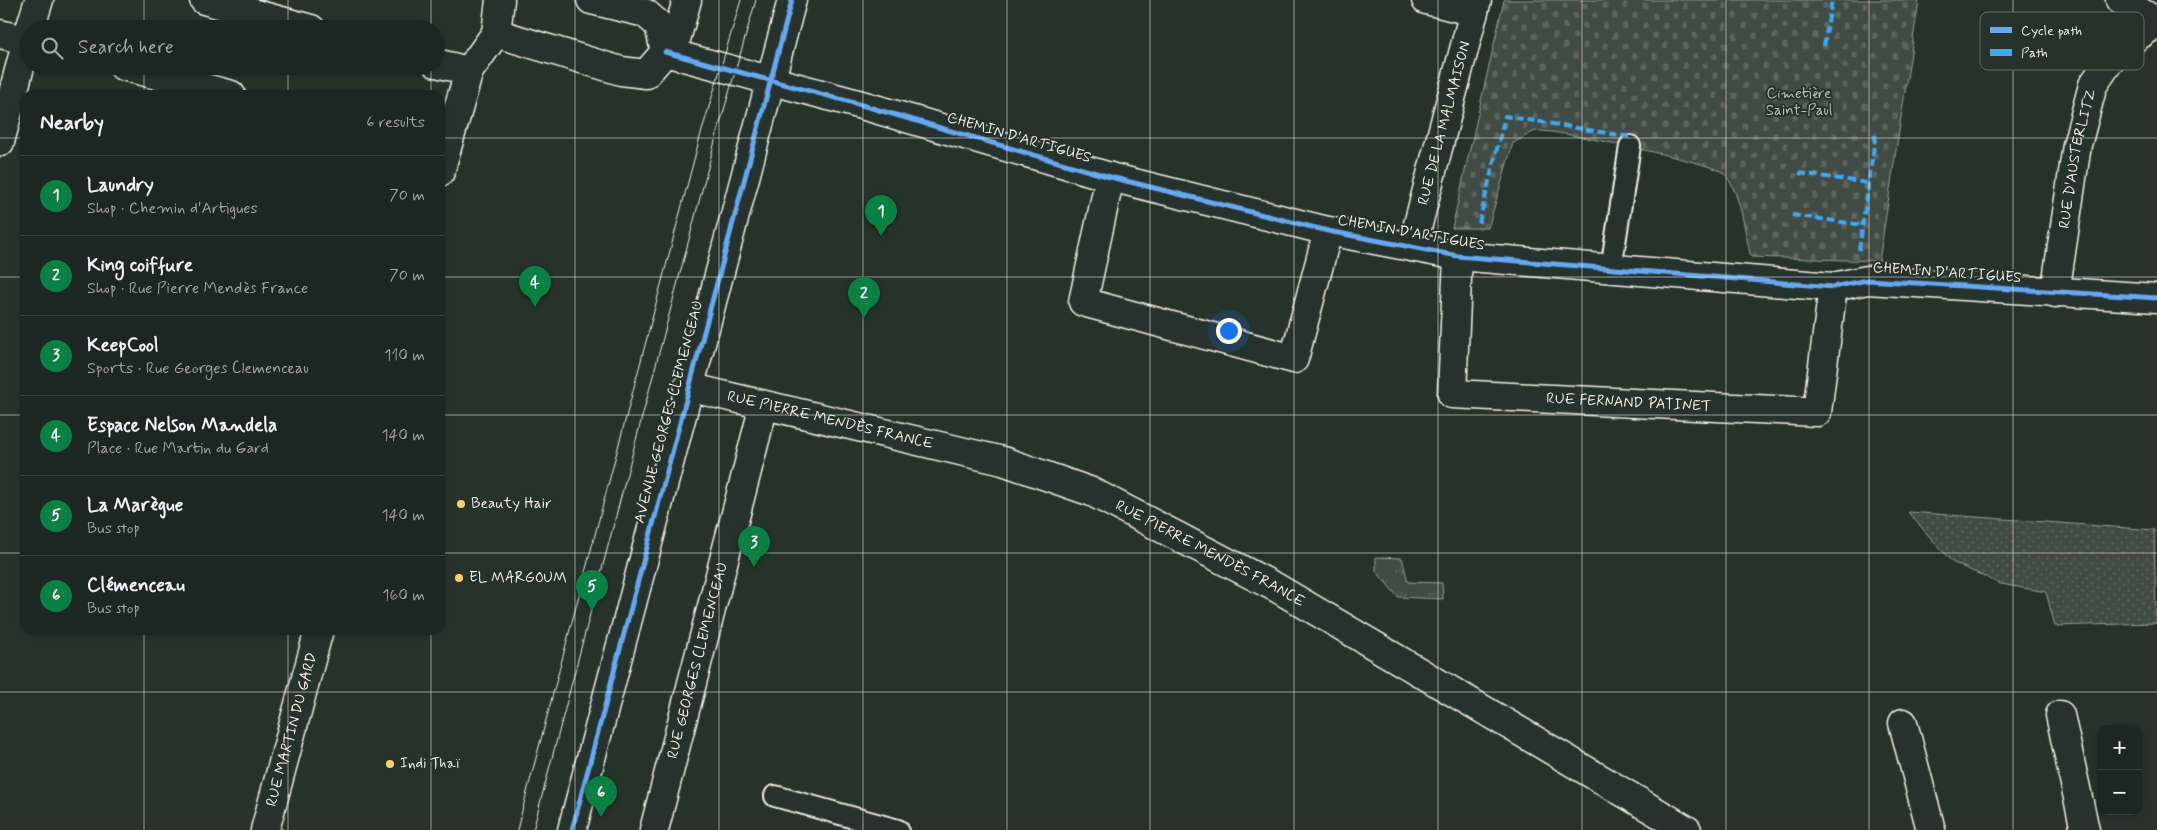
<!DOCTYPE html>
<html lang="en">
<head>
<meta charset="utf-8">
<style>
	:root { --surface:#1c2622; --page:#252e2a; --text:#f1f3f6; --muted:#a0a5a5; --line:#3a4340; --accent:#0b8043 }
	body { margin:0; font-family:Mynerve,sans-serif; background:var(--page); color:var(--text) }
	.controls { position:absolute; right:15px; bottom:15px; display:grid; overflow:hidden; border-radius:10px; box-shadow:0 1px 4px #0004 }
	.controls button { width:45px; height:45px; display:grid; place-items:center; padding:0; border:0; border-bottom:1px solid var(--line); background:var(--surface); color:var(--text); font:25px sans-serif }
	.you { position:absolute; left:1228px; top:330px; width:18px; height:18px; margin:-12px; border:4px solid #fff; border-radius:50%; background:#1a73e8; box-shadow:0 0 0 8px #1a73e833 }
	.badge { display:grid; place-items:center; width:32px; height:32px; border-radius:50%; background:var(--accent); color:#fff; font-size:16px; font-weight:700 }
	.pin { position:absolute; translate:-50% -41px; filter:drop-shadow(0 1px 2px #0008) }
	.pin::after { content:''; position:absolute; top:26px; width:18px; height:15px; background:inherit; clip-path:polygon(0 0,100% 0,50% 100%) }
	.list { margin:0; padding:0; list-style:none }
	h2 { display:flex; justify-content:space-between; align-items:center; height:65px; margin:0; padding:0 20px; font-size:21px }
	h2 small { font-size:16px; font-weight:400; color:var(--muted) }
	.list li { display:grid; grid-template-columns:32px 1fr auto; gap:15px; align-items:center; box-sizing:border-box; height:80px; padding:0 20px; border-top:1px solid var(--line) }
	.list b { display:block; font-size:19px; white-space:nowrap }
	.list p { margin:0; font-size:16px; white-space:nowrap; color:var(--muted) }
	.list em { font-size:16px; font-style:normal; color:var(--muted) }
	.icon { flex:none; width:28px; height:28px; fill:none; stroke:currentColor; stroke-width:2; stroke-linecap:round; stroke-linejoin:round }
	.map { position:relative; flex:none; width:2157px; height:830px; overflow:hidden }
	.search { position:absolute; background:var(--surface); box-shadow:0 1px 4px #0004; left:20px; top:20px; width:425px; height:55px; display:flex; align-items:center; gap:12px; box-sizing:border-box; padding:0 18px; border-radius:28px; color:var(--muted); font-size:19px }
	.panel { position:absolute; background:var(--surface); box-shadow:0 1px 4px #0004; left:20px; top:90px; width:425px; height:545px; border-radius:15px }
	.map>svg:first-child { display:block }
	.grass { fill:url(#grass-dots); stroke:#9a9e96 }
	.cemetery { fill:url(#cemetery-stones); stroke:#9a9e96 }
	.park { fill:url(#park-tufts); stroke:#9a9e96 }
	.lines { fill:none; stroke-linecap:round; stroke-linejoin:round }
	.lane-casing { stroke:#f4f1e8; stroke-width:24 }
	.street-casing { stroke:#f4f1e8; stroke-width:31 }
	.secondary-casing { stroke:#f4f1e8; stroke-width:31 }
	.lane { stroke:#26332d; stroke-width:20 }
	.street { stroke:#26332d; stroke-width:28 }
	.secondary { stroke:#26332d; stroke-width:28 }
	.tram { stroke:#f4f1e8; stroke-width:1 }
	.quiet { stroke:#3fa9f5; stroke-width:4; stroke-dasharray:8 4; stroke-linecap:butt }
	.cycleway-casing { stroke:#26332d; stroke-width:8 }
	.cycleway { stroke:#66a8f1; stroke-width:5 }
	.grid { fill:none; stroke:#f4f1e8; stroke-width:1; stroke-opacity:0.55 }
	.poi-dot { fill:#ffd166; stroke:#26332d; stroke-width:2 }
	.labels { text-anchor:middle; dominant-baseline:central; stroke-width:4; stroke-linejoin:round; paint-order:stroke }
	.park-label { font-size:15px; fill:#bebfb7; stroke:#26332d }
	.street-label { font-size:15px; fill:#f4f1e8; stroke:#26332d }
	.poi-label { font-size:15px; fill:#f4f1e8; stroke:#26332d; text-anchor:start }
	.key { fill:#26332d; stroke:#646c65; stroke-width:1 }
	.key-label { font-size:14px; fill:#f4f1e8 }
</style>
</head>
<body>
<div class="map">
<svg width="2157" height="830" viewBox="0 0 2157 830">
	<defs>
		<pattern id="grass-dots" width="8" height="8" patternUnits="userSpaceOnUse" patternTransform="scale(1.25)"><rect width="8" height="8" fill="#414b45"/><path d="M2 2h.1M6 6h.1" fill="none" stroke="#5d6560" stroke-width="1.8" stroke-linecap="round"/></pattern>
		<pattern id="cemetery-stones" width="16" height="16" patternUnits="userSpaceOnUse" patternTransform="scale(1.25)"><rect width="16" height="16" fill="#414b45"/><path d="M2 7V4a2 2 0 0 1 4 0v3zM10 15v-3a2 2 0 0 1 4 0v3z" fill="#5d6560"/></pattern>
		<pattern id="park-tufts" width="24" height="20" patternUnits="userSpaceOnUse" patternTransform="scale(1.25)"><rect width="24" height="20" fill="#414b45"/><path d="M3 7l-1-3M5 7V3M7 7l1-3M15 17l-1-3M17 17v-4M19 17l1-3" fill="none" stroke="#5d6560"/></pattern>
	</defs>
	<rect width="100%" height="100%" fill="#26332d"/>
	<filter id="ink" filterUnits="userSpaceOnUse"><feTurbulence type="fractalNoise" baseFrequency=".02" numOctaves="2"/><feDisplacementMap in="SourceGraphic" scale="10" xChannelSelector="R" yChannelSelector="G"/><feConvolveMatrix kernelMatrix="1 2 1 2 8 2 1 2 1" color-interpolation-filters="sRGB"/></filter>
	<g filter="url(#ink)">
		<polygon class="grass" points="1908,512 2154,530 2156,623 2055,626 2046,592 2001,584 1952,562"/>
		<path class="cemetery" d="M1504 0H1919L1879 261 1751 257C1745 235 1740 186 1722 172 1712 163 1551 128 1536 131 1529 133 1520 140 1513 143L1488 228H1452Z"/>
		<polygon class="park" points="1376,557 1402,558 1408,582 1442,583 1443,599 1398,597 1376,571"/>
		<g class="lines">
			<g class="lane-casing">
				<g id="lane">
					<polyline points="1611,269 1630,146"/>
					<polyline points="775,796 898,830"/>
				</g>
			</g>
			<g class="street-casing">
				<g id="street">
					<polyline points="204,0 311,29"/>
					<polyline points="1426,0 1474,12"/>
					<polyline points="2120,0 2157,22"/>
					<polyline points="30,29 39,0"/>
					<polyline points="496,33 621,71 646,74 665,52 659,25 645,13 591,0"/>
					<polyline points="0,34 29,41"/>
					<polyline points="665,52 858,104 1110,177 1328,231 1458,256 1833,287 1867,280 2157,298"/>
					<polyline points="672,54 687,0"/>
					<polyline points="436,63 469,71"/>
					<polyline points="123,66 231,95"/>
					<polyline points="0,142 29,33"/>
					<polyline points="440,172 469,71 496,33 500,0"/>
					<polyline points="1110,177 1083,302 1294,359 1328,231"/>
					<path id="s1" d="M1412 247 1477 0"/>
					<path id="s2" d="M1458 256 1452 394 1817 412 1833 287"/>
					<path id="s3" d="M2055 293 2077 145 2093 85 2117 50 2157 23"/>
					<path id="s4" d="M688 387 1003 461 1092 492 1277 588 1687 830"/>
					<polyline points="2060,715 2085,830"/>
					<polyline points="1903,723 1931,830"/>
					<path id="s5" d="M265 830 319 630"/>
					<path id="s6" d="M654 830 764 405"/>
				</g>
			</g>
			<g class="secondary-casing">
				<polyline id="secondary" points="572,830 792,0"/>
			</g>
			<use href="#lane" class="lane"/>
			<use href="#street" class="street"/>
			<use href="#secondary" class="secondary"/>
			<g class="tram">
				<polyline points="517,830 700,137 741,0"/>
				<polyline points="533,830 715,141 756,0"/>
			</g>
			<g class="quiet">
				<polyline points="1824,46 1832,0"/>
				<polyline points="1799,173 1868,183"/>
				<polyline points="1792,215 1863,225"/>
				<polyline points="1479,223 1505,116 1631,137"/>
				<polyline points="1859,250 1876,132"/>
			</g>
			<g class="cycleway-casing">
				<g id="cycleway">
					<polyline points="665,52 858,104 1110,177 1328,231 1458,256 1833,287 1867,280 2157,298"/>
					<polyline points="572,830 792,0"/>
				</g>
			</g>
			<use href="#cycleway" class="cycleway"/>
		</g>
	</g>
	<path class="grid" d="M144 0V29M288 0V29M431 0V29M575 0V830M719 0V830M863 0V830M1007 0V830M1150 0V830M1294 0V830M1438 0V830M1582 0V830M1726 0V830M1869 0V830M2013 0V830M144 66V95M288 66V95M431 66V95M0 138H25M440 138H2157M0 277H25M440 277H2157M0 415H25M440 415H2157M0 553H25M440 553H2157M144 630V830M288 630V830M431 630V830M0 692H2157"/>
	<g class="poi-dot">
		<circle cx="461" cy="504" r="5"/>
		<circle cx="459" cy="578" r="5"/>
		<circle cx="390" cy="764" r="5"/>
	</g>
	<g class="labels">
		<g class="park-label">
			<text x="1799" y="94">Cimetière<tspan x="1799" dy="17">Saint-Paul</tspan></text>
		</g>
		<g class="street-label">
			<text stroke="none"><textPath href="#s1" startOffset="128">RUE DE LA MALMAISON</textPath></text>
			<text transform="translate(1019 138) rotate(16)">CHEMIN D'ARTIGUES</text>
			<text stroke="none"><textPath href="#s3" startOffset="136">RUE D'AUSTERLITZ</textPath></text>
			<text transform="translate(1411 233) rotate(10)">CHEMIN D'ARTIGUES</text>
			<text transform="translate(1947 273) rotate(4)">CHEMIN D'ARTIGUES</text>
			<text stroke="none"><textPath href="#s2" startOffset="315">RUE FERNAND PATINET</textPath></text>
			<text transform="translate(669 412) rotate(-75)">AVENUE GEORGES CLEMENCEAU</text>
			<text stroke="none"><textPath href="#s4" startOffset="146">RUE PIERRE MENDÈS FRANCE</textPath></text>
			<text stroke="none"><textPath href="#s4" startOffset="551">RUE PIERRE MENDÈS FRANCE</textPath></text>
			<text stroke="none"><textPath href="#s6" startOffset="175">RUE GEORGES CLEMENCEAU</textPath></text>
			<text stroke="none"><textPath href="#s5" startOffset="104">RUE MARTIN DU GARD</textPath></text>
		</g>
		<g class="poi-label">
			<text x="471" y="504">Beauty Hair</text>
			<text x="469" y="578">EL MARGOUM</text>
			<text x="400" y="764">Indi Thaï</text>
		</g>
	</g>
	<rect x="1980" y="12" width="164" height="58" rx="8" class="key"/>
	<rect x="1990" y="27" width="22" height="6" fill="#66a8f1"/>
	<rect x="1990" y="49" width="22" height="7" fill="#3fa9f5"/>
	<g class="key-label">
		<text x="2021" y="35">Cycle path</text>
		<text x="2021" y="57">Path</text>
	</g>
</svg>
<div class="controls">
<button>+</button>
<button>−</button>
</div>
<div class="you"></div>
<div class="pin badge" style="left:881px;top:236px">1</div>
<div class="pin badge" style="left:864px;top:318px">2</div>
<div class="pin badge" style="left:754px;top:567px">3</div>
<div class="pin badge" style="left:535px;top:307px">4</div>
<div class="pin badge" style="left:592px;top:611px">5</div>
<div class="pin badge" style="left:601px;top:817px">6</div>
<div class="search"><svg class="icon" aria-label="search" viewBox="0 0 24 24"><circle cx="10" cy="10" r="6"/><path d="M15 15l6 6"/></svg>Search here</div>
<section class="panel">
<h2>Nearby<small>6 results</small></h2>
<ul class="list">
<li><span class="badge">1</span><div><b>Laundry</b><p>Shop · Chemin d'Artigues</p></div><em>70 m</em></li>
<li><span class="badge">2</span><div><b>King coiffure</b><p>Shop · Rue Pierre Mendès France</p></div><em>70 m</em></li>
<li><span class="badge">3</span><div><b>KeepCool</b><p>Sports · Rue Georges Clemenceau</p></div><em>110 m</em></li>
<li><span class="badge">4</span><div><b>Espace Nelson Mandela</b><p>Place · Rue Martin du Gard</p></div><em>140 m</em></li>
<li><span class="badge">5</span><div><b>La Marègue</b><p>Bus stop</p></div><em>140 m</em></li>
<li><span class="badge">6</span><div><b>Clémenceau</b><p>Bus stop</p></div><em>160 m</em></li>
</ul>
</section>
</div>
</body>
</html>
